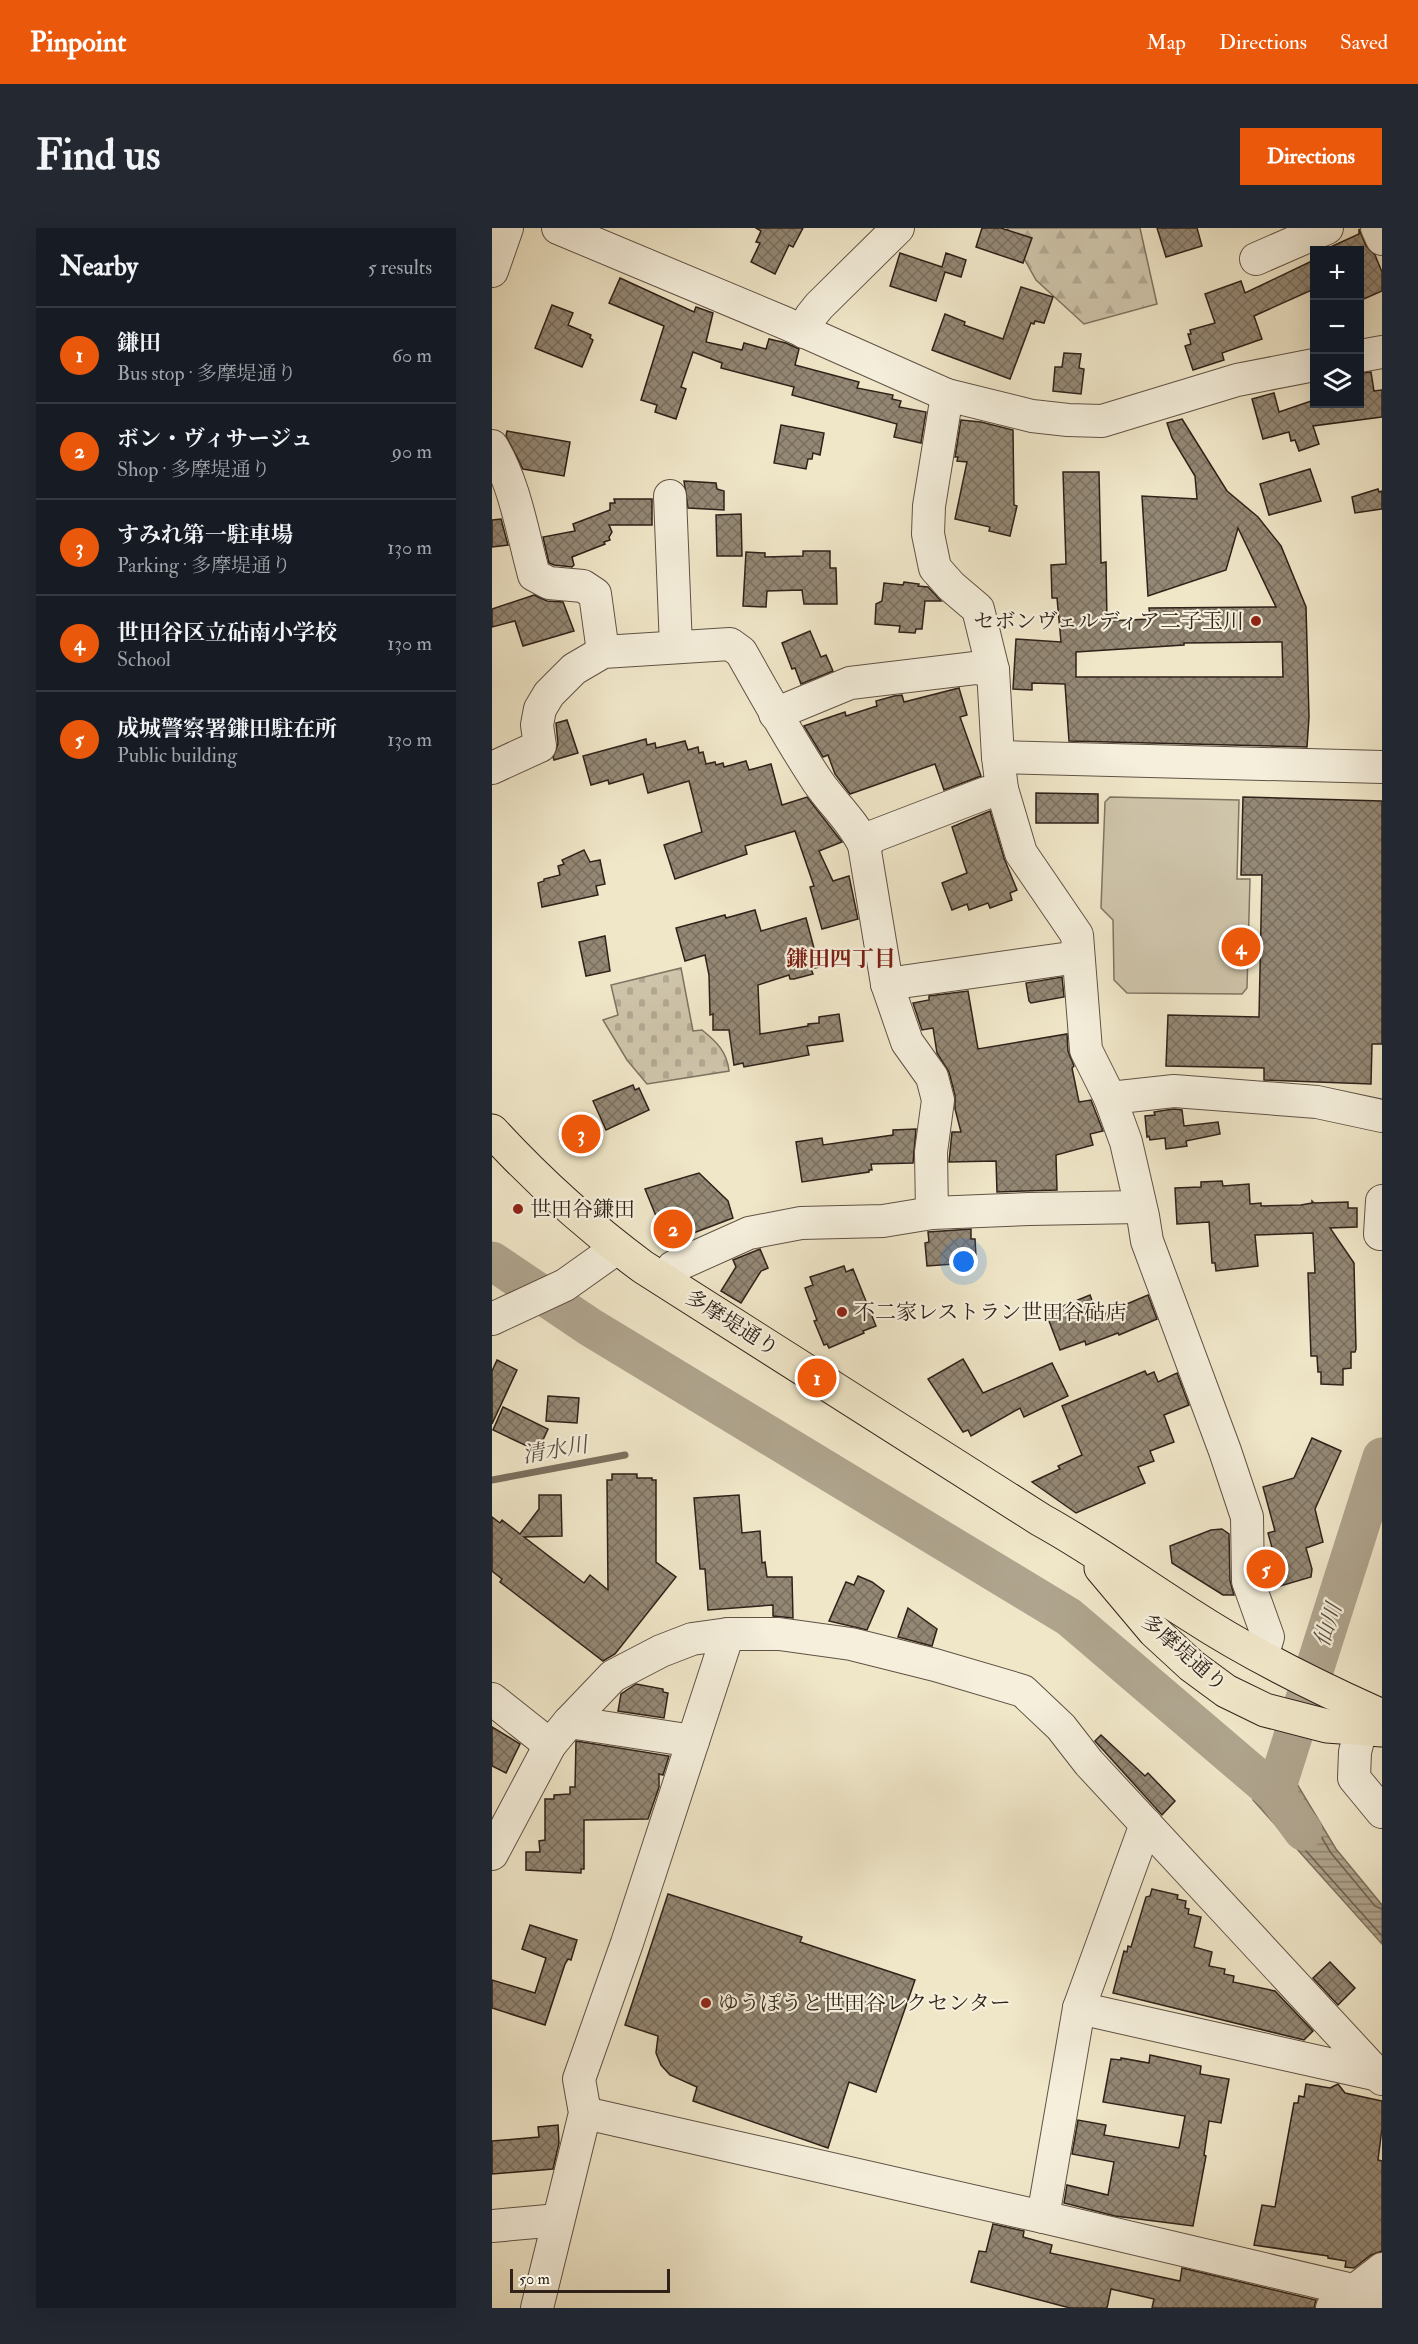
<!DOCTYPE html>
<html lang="en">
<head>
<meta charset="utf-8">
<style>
	:root { --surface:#171b24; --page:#242831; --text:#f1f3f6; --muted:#9ea1a6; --line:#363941; --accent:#ea580c }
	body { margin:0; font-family:"IM FELL Double Pica","Noto Serif JP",serif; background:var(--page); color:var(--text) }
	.controls { position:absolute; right:18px; top:18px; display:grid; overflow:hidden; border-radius:0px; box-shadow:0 6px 24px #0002 }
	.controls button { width:54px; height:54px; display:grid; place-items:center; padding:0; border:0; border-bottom:2px solid var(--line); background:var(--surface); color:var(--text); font:30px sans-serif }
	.scale { position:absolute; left:18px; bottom:15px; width:160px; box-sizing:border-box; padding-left:6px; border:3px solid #302119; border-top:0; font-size:16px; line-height:21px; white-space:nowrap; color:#302119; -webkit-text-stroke:4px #f5efdc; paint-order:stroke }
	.you { position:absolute; left:472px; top:1034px; width:21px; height:21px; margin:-15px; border:4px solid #fff; border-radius:50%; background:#1a73e8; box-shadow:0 0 0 9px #1a73e833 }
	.badge { display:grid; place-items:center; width:39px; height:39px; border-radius:50%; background:var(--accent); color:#fff; font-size:20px; font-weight:700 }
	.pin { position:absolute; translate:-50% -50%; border:3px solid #fff; box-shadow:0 2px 6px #0006 }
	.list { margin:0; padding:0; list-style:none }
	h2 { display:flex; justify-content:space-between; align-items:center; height:78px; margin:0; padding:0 24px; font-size:26px }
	h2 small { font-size:20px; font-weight:400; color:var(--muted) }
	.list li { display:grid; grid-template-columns:39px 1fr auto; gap:18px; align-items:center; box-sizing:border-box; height:96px; padding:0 24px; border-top:2px solid var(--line) }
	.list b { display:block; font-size:22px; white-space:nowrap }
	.list p { margin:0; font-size:20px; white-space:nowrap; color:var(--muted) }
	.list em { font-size:20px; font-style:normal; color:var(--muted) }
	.icon { flex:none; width:33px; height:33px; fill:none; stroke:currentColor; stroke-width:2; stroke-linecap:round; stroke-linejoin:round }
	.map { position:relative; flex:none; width:890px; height:2080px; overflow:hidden; border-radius:0px }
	header { display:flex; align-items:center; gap:36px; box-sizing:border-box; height:84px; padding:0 30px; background:var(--accent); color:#fff }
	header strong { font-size:28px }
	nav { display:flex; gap:33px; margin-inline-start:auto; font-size:21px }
	.intro { display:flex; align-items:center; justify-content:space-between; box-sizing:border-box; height:144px; padding:0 36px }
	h1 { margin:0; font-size:42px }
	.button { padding:15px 27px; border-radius:0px; background:var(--accent); color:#fff; font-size:21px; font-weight:700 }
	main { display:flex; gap:36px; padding:0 36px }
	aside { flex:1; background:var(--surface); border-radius:0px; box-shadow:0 6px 24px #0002 }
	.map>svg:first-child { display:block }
	.green { fill:#cfc5ab; stroke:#807362; stroke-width:1.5 }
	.forest { fill:url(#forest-firs); stroke:#807362; stroke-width:1.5 }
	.cemetery { fill:url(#cemetery-stones); stroke:#807362; stroke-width:1.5 }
	.water { fill:url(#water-rules); stroke:#7c705f; stroke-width:1.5 }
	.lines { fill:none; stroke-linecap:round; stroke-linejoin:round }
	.shore { stroke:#706253; stroke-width:1.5 }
	.stream { stroke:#7c705f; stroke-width:7 }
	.river { stroke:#afa48d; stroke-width:39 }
	.building { fill:url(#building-cross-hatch); stroke:#302119; stroke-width:1.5; fill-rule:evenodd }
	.minor-casing { stroke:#605245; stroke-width:34 }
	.major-casing { stroke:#302119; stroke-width:35 }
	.minor { stroke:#f5efdc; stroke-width:32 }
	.major { stroke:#f0e7c9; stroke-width:33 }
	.poi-dot { fill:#8f2418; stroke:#f5efdc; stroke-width:2 }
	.labels { text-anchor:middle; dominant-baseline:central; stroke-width:4.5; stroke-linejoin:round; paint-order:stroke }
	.poi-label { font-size:21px; fill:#302119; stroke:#f5efdc; text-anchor:start }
	.street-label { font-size:21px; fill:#302119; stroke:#f5efdc }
	.neighbourhood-label { font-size:22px; font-weight:bold; fill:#7a1f14; stroke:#f5efdc }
	.water-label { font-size:22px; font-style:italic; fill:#5c4f42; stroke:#f5efdc }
</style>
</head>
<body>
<header>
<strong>Pinpoint</strong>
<nav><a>Map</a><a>Directions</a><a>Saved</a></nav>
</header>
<div class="intro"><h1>Find us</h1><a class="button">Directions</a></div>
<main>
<aside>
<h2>Nearby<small>5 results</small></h2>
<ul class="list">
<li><span class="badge">1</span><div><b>鎌田</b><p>Bus stop · 多摩堤通り</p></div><em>60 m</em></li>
<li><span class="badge">2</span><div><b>ボン・ヴィサージュ</b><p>Shop · 多摩堤通り</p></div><em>90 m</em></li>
<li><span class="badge">3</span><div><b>すみれ第一駐車場</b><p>Parking · 多摩堤通り</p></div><em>130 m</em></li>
<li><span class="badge">4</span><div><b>世田谷区立砧南小学校</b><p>School</p></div><em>130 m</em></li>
<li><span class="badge">5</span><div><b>成城警察署鎌田駐在所</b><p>Public building</p></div><em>130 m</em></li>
</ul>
</aside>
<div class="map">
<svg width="890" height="2080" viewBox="0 0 890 2080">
	<defs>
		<pattern id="forest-firs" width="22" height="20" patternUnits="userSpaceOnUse" patternTransform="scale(1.5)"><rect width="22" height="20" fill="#cfc5ab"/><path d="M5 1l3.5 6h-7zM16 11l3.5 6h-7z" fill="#b2a993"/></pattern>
		<pattern id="cemetery-stones" width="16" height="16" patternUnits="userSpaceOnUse" patternTransform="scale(1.5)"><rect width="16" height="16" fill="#cfc5ab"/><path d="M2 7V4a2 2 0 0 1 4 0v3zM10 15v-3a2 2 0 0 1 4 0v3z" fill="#b2a993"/></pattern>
		<pattern id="water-rules" width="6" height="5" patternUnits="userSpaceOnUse" patternTransform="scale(1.5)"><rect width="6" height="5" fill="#afa48d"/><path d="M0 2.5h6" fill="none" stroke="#8f8572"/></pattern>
		<pattern id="building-cross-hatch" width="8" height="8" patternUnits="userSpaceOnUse" patternTransform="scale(1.5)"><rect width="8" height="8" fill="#948875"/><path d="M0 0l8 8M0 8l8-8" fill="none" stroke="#796f5f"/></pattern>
	</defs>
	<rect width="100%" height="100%" fill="#f0e7c9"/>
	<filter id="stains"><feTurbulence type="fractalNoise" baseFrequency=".00333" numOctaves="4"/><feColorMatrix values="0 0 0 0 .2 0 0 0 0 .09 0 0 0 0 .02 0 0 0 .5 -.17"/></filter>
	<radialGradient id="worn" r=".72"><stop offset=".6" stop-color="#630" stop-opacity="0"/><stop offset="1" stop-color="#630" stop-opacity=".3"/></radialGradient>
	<polygon class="green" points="618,569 747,572 745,651 758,651 755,760 750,766 635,765 622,752 621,692 609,680 613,574"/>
	<polygon class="forest" points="515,0 648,0 665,76 592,96 544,52"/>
	<path class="cemetery" d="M189 740 201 803 210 802C225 814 235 824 237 843L155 856 135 832 111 792 126 787 119 757Z"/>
	<polygon class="water" points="799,1546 844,1621 890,1677 890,1716 761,1572"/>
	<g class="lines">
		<g class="shore">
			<polygon points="792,1567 796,1568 823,1613 822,1617 818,1617 783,1577 783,1573"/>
			<polyline points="890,1681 883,1678 839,1625 798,1557 794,1556 772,1572 772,1576 890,1708"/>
		</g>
		<polyline class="stream" points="0,1252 133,1227"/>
		<g class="river">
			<polyline points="0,1033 98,1099 577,1389 783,1565 811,1603"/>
			<polyline points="783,1565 890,1229"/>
		</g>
	</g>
	<g class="building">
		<polygon points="264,0 311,0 301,19 297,17 283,46 259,34 268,15 264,14 269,3"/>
		<polygon points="490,0 509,0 540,10 531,35 484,19"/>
		<polygon points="665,0 705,0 710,18 674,29"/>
		<polygon points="867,1 874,18 883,27 890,44 890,63 867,73 867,22 832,22 867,6"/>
		<polygon points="408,25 450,39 454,25 474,32 469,49 453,44 444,73 398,58"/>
		<polygon points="822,32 822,61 762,88 770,111 730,125 732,132 701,142 693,118 699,116 696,106 699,106 698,102 723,95 713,66 749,53 753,65"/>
		<polygon points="128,50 202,84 204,79 221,85 214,114 250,122 252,115 274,121 277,111 294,115 307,121 303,137 367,154 365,160 401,167 400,171 409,173 407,179 434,184 429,215 402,209 405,196 300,167 302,159 229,140 230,135 201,124 189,159 194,161 184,191 163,184 165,177 149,172 172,98 117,75"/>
		<polygon points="529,59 561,69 552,95 543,93 542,96 539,95 518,151 440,122 453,86 473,94 472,97 511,111"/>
		<polygon points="60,77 81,85 76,97 99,107 98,110 101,112 90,139 43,120"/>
		<polygon points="572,125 589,126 587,140 592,141 589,166 561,163 563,139 570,139"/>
		<polygon points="879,144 882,163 890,162 890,189 821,198 827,216 807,223 803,212 799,213 797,204 771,211 760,171 782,165 787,184 822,172 822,176 867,176 867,145"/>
		<path d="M690 191 735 263 766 289 789 318 814 379 817 489 815 519 577 513 573 456 540 455V462L521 461 524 411 569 414 565 370H560L559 337 574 336 571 244H607L609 335 614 334 615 393 658 391 657 380 784 379 746 300 734 342 656 368 650 268 705 271 703 248 680 210 675 195ZM790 414 791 449H584V424L692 417V415Z"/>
		<polygon points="469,192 489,194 521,202 522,277 525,278 518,308 497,303 498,299 463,291 475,234 465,233 466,229 463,229"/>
		<polygon points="289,197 332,205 328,227 321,225 320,231 316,231 314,241 282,235"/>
		<polygon points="15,203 78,214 72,248 31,241 14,208"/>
		<polygon points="818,241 829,273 777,287 768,256"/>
		<polygon points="192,253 224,255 225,261 232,263 232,282 196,280"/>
		<polygon points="886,261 887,264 890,263 890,281 863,285 860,269"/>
		<polygon points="122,271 160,271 160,297 117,297 120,304 117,309 118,312 112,314 113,316 80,329 82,337 80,339 62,337 57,335 51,309 83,303 81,296 118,282 118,275 123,275"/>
		<polygon points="249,286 250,328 225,328 224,287"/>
		<polygon points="9,291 16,317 0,319 0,292"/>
		<polygon points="311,323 338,323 338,340 344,340 345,376 312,376 310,362 275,363 274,379 251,378 254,324 273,325 273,329 311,328"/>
		<polygon points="412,354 427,356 426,358 436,359 449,373 433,373 430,401 424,401 423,405 407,404 408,398 383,396 384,376 390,373 392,355 411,357"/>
		<polygon points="42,367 55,373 71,374 82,403 31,418 23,393 0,399 0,381"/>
		<polygon points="318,403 329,429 334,427 341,443 309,456 303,440 300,441 290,415"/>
		<polygon points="467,460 475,487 468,489 489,548 452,562 443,536 358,566 343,546 336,527 331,529 312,498 353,484 354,488 385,478 384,473 402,468 410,467 412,474"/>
		<polygon points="75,492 86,525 62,532 61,529 66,516 64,495"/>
		<polygon points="154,511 155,517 163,515 164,520 193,513 196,522 206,519 207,525 211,524 214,536 223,534 224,537 231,535 232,539 254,533 257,542 279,536 290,577 315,569 350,614 327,623 341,653 357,648 366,691 330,701 318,659 322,658 303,603 253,618 255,626 183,651 172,617 210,604 197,553 156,565 151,546 117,556 116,552 99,557 91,528"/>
		<polygon points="544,565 606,566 606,595 544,595"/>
		<polygon points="751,569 890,573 890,816 880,816 879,856 772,852 772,840 674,838 676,787 767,789 770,647 749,647"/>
		<polygon points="498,583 512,630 525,662 518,665 520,672 498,680 496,675 477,682 475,676 460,682 450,655 475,645 460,599"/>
		<polygon points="92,622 98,634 108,632 113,656 104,658 106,667 50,679 46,655 52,653 52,651 68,647 66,638 72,636 70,632"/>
		<polygon points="263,682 269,703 314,690 327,739 319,741 321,746 302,751 298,751 297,747 266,757 268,806 316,798 316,796 327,795 327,789 347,786 351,813 315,818 317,827 252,839 251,835 242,837 237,802 221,802 221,786 218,787 217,747 213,727 193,733 184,700 233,687 234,690"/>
		<polygon points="113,708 118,743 94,748 87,714"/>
		<polygon points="570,749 572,769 539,775 537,773 534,755"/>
		<polygon points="476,763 486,821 575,806 576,823 582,838 580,840 587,874 599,872 611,903 598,906 601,917 564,927 565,962 505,964 504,933 457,934 460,904 469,904 463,881 463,867 457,844 445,825 441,800 430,802 421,775 437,772 437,768"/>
		<polygon points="141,857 143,862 147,860 157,882 114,902 101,873"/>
		<polygon points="682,881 690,882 692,898 726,894 728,906 694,913 695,918 674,921 673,910 658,912 657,908 655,909 653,888 663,887 662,884 668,883"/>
		<polygon points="424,901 421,935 379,936 380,942 377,942 377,944 310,954 304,914 330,910 331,917 401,907 401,902"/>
		<polygon points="207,945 236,973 241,990 175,1015 153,961"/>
		<polygon points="730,953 731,958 757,956 758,976 769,975 769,978 809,977 820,975 820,973 822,975 856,974 856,980 865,980 865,999 838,1000 862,1035 864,1121 863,1124 859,1124 859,1140 851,1141 851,1157 829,1156 829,1144 826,1144 825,1128 819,1128 816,1045 823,1045 821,1005 763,1007 766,1038 724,1043 723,1035 720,1035 717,994 685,996 683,960 709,959 709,954"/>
		<polygon points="479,1001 479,1011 483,1011 484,1028 476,1029 476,1035 435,1038 433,1015 437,1014 436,1004"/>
		<polygon points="268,1021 276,1040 269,1043 249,1075 229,1063 244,1039 241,1032"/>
		<polygon points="352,1038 354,1044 361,1041 384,1098 371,1103 372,1105 337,1120 335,1116 332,1117 322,1093 325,1092 313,1060 321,1057 318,1049"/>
		<polygon points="598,1067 605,1086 608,1085 609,1087 656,1067 665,1091 627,1107 626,1105 594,1117 593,1113 568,1122 554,1085"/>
		<polygon points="471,1131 491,1165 560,1135 576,1168 532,1189 528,1180 479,1208 476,1202 471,1204 436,1151"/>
		<polygon points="5,1132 25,1142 0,1196 0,1143"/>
		<polygon points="653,1143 655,1147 662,1144 666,1154 685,1145 697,1177 672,1187 682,1214 658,1223 662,1233 646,1239 653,1255 584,1285 540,1254 568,1241 566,1238 590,1227 570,1178"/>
		<polygon points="56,1168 87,1170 85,1195 54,1193"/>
		<polygon points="11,1179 56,1201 51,1212 37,1219 1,1202"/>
		<polygon points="820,1210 849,1223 823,1281 831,1314 814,1320 820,1341 819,1349 778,1361 774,1350 774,1337 784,1334 776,1305 783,1303 771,1259 802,1250"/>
		<polygon points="120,1246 145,1246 145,1250 160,1250 160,1252 164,1252 164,1334 184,1349 123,1426 111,1433 8,1354 10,1351 0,1343 0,1289 8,1295 10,1292 28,1306 47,1281 47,1267 69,1267 70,1308 32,1309 92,1355 98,1347 116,1362 115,1252 120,1252"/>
		<polygon points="247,1267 250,1305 268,1303 270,1335 273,1334 275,1349 300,1349 301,1390 281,1388 281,1377 216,1382 213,1341 208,1341 202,1270"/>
		<polygon points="730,1301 737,1306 738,1353 742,1367 731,1367 680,1335 678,1318 719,1302"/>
		<polygon points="366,1348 380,1354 392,1363 375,1402 337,1393 354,1354 362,1357"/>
		<polygon points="416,1380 445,1401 440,1418 406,1409"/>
		<polygon points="144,1456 171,1461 171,1464 176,1465 172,1490 126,1483 129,1466"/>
		<polygon points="0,1499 28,1516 14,1545 0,1538"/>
		<polygon points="609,1507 653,1548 656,1545 683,1573 670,1587 603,1513"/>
		<polygon points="84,1513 177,1528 171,1547 167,1546 167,1559 156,1591 92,1592 92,1641 89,1641 89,1645 34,1642 34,1624 48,1624 47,1613 53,1612 53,1571 62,1571 62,1567 78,1566 78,1559 83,1559"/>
		<polygon points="660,1661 686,1667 685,1671 694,1673 693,1680 697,1681 696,1686 709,1689 702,1719 720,1724 717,1738 733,1741 732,1746 742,1748 741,1754 783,1763 821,1803 812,1812 621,1765 632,1723 635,1724 636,1718 639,1719 654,1669 658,1668"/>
		<polygon points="176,1666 310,1709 308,1714 423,1752 384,1864 357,1854 336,1920 201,1873 205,1859 178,1847 169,1837 164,1825 166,1808 133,1797"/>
		<polygon points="38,1697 85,1712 79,1732 76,1731 73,1736 53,1797 0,1780 0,1752 43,1765 54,1730 30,1721"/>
		<polygon points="838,1734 863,1760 846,1777 821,1750"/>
		<polygon points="658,1827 709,1838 708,1846 737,1851 729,1895 717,1893 712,1927 714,1928 701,1998 623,1988 572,1975 575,1957 616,1967 622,1934 580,1926 586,1892 614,1897 612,1907 687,1920 693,1888 611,1874 619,1831 629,1832 629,1830 657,1835"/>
		<polygon points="814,1856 838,1860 846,1856 853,1865 890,1873 890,1900 886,1932 890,1933 890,2023 879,2027 862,2040 853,2039 854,2033 836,2030 836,2028 762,2017 770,1977 783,1979 802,1875 806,1875 807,1868 812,1869"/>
		<polygon points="66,1897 67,1915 61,1941 0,1946 0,1913 47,1909 46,1899"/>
		<polygon points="501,1996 532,2003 531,2009 560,2017 558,2025 688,2053 690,2040 824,2072 822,2080 660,2080 662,2071 619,2061 615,2080 578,2080 479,2054 487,2023 494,2024"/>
	</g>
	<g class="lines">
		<g class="minor-casing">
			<g id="minor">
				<polyline points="66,0 293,95 455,167 540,188 576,192 610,193 745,152 822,137"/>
				<polyline points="885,0 890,11"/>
				<polyline points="764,31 835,0"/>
				<polyline points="0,43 15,0"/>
				<polyline points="312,104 319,88 327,78 406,0"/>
				<polyline points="868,128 890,124"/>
				<polyline points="455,167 437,278 436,306 443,340 459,358 486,381 501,442 506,529 510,561 529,625 585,707 594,822 618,870 634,914 651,988 655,1013 733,1223 755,1289 756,1353 776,1409 770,1429"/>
				<path d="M0 218C23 256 30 303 42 347L57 355 91 358 103 366 111 424"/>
				<polyline points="178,268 184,419"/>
				<polyline points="283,486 358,455 483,440 501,442"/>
				<polyline points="506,529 890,539"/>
				<path d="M0 540 48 518 45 497 48 481 57 466 82 441 111 424 238 416 249 424C274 468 298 512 326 554 341 576 361 593 372 617L395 756 415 814 440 849 446 872 439 924 440 985"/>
				<polyline points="372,617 382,608 494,565 510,561"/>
				<polyline points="395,756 586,729"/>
				<polyline points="618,870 682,863 825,874 890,888"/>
				<polyline points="888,1006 890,973"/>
				<polyline points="172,1052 181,1039 257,1005 309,995 391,993 440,985 537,981 648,979"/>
				<polyline points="0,1091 73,1057 125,1020"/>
				<polyline points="0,1471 58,1517"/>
				<polyline points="77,1494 201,1513"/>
				<polyline points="869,1501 863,1524 862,1550 890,1584"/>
				<polyline points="0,1626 58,1517 77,1494 121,1448 169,1423 200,1411 236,1406 287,1406 359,1416 443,1437 531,1463 569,1499 597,1535 890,1851"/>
				<polyline points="587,1780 886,1847"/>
				<polyline points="93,1885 551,1989 890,2069"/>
				<polyline points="551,1989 587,1780 654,1596"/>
				<polyline points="0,1998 66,1992"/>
				<polyline points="45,2080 93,1885 87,1851 135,1715 236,1406"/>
				<polyline points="840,2080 890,2041"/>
			</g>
		</g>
		<g class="major-casing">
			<g id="major">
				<path d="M0 903C45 952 97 999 151 1039L549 1292C602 1321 649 1356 700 1388 760 1427 825 1459 890 1488"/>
				<polyline points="609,1340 662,1403 700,1438 734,1463 773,1482 835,1498 890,1502"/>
			</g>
		</g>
		<use href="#minor" class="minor"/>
		<use href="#major" class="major"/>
	</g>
	<g class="poi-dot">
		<circle cx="764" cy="393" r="6"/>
		<circle cx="26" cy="981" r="6"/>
		<circle cx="350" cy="1084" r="6"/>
		<circle cx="214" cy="1775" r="6"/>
	</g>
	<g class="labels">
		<g class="poi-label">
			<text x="752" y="393" text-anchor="end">セボンヴェルディア二子玉川</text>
			<text x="38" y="981">世田谷鎌田</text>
			<text x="362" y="1084">不二家レストラン世田谷砧店</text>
			<text x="226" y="1775">ゆうぽうと世田谷レクセンター</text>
		</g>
		<g class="street-label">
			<text transform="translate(240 1095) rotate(32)">多摩堤通り</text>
			<text transform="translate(692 1425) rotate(41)">多摩堤通り</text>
		</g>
		<g class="neighbourhood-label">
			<text x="349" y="731">鎌田四丁目</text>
		</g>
		<g class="water-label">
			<text transform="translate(63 1222) rotate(-10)">清水川</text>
			<text transform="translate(836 1397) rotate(-72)">仙川</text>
		</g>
	</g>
	<rect width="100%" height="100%" filter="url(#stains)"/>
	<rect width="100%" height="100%" fill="url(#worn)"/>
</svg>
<div class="controls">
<button>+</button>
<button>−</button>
<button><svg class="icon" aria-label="layers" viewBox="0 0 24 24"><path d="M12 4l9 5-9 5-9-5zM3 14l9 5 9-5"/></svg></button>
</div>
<div class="scale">50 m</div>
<div class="you"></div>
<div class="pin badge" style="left:325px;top:1150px">1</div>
<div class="pin badge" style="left:181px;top:1001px">2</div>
<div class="pin badge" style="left:89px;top:906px">3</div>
<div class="pin badge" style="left:749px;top:719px">4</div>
<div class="pin badge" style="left:774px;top:1341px">5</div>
</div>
</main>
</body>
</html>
